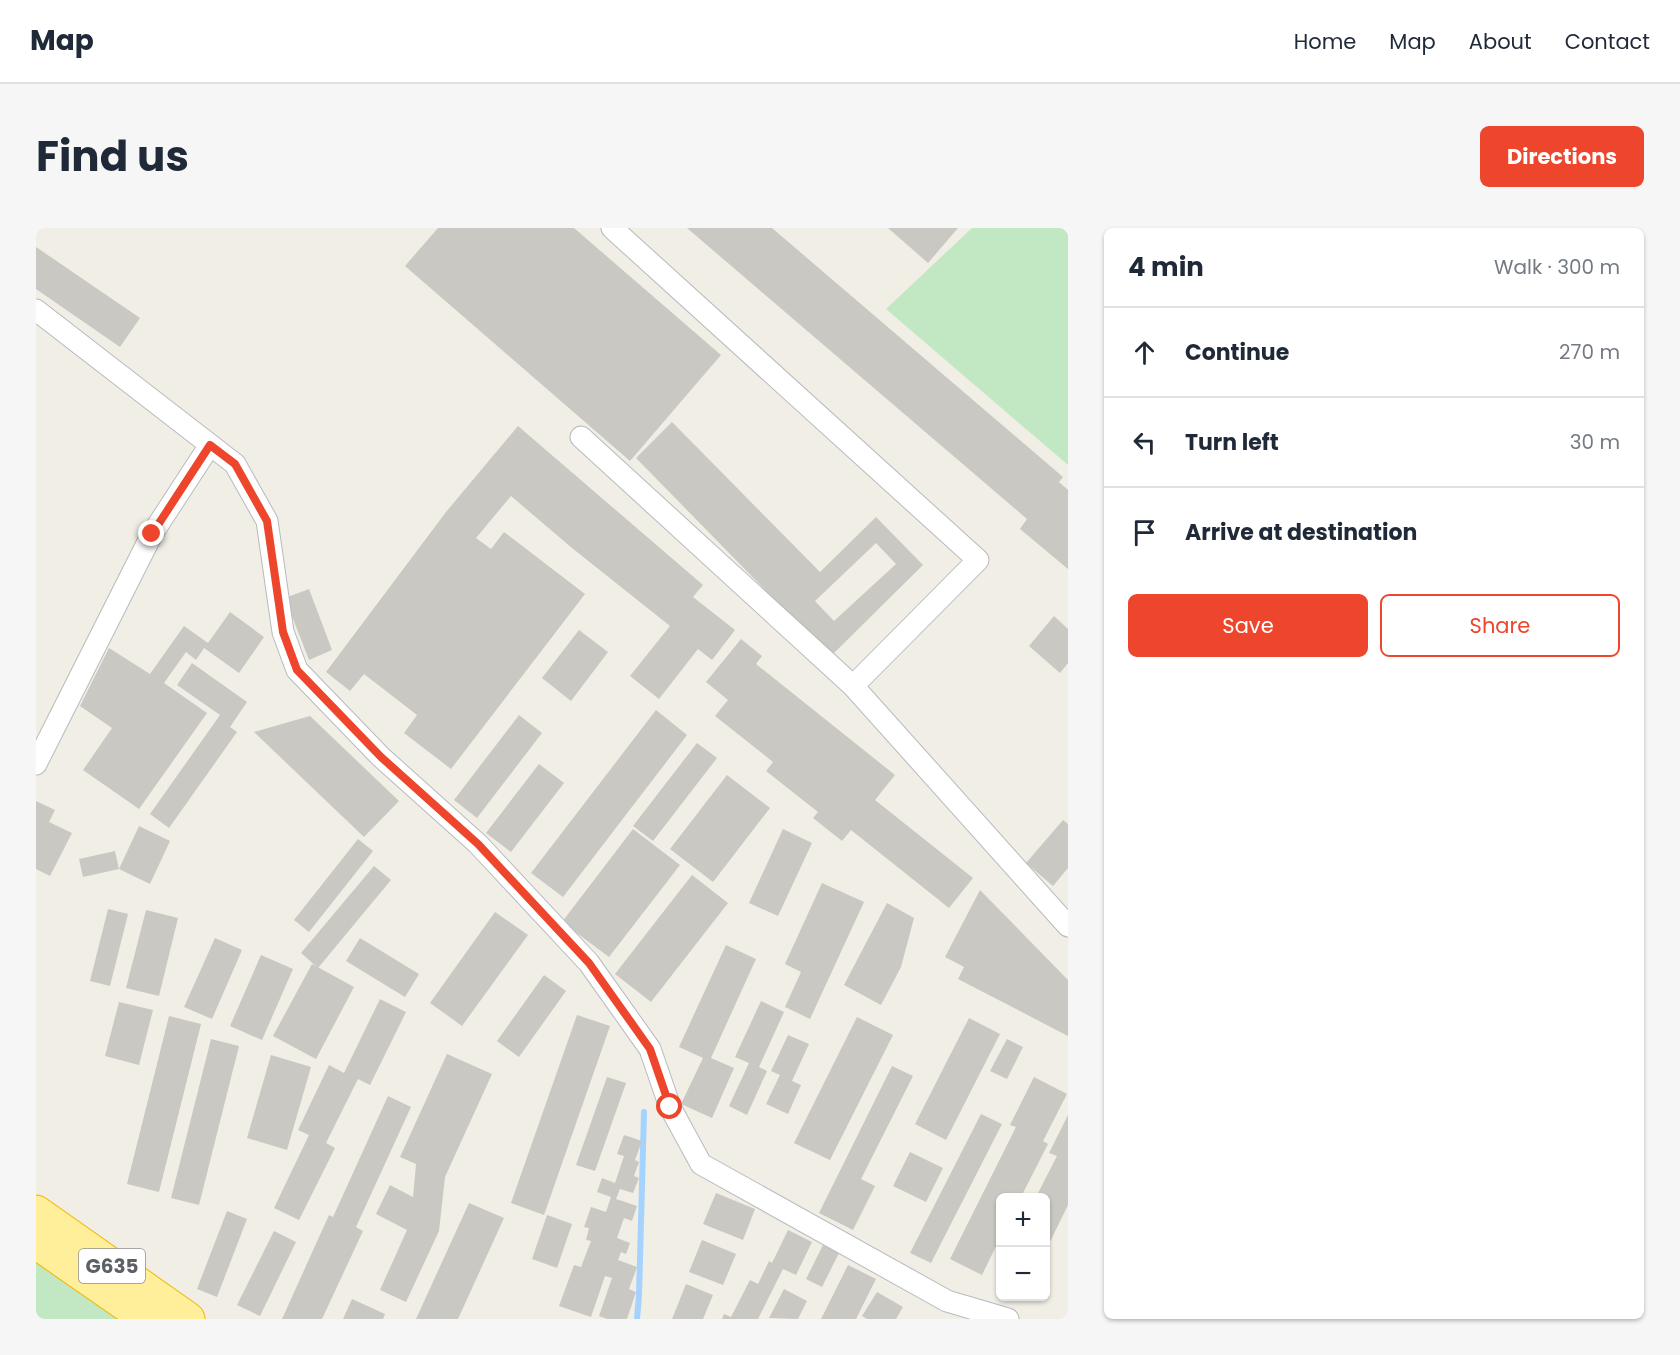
<!DOCTYPE html>
<html lang="en">
<head>
<meta charset="utf-8">
<style>
	:root { --surface:#fff; --page:#f6f6f7; --text:#1f2937; --muted:#747a83; --line:#e0e1e3; --accent:#ee462d }
	body { margin:0; font-family:Poppins,sans-serif; background:var(--page); color:var(--text) }
	.controls { position:absolute; right:18px; bottom:18px; display:grid; overflow:hidden; border-radius:9px; box-shadow:0 2px 4px #0004 }
	.controls button { width:54px; height:54px; display:grid; place-items:center; padding:0; border:0; border-bottom:2px solid var(--line); background:var(--surface); color:var(--text); font:30px sans-serif }
	.stop { position:absolute; width:18px; height:18px; margin:-14px; border:4px solid #ee462d; border-radius:50%; background:#fff }
	.stop.end { background:#ee462d; border-color:#fff; box-shadow:0 2px 6px #0008 }
	.list { margin:0; padding:0; list-style:none }
	h2 { display:flex; justify-content:space-between; align-items:center; height:78px; margin:0; padding:0 24px; font-size:26px }
	h2 small { font-size:20px; font-weight:400; color:var(--muted) }
	.list li { display:grid; grid-template-columns:39px 1fr auto; gap:18px; align-items:center; box-sizing:border-box; height:90px; padding:0 24px; border-top:2px solid var(--line) }
	.list b { display:block; font-size:22px; white-space:nowrap }
	.list em { font-size:20px; font-style:normal; color:var(--muted) }
	.actions { display:flex; gap:12px; padding:18px 24px }
	.actions a { flex:1; padding:14px 0; border:2px solid var(--accent); border-radius:9px; text-align:center; font-size:21px; color:var(--accent) }
	.actions .main { background:var(--accent); color:#fff }
	.icon { flex:none; width:33px; height:33px; fill:none; stroke:currentColor; stroke-width:2; stroke-linecap:round; stroke-linejoin:round }
	.map { position:relative; flex:none; width:1032px; height:1091px; overflow:hidden; border-radius:9px }
	header { display:flex; align-items:center; gap:36px; box-sizing:border-box; height:84px; padding:0 30px; background:var(--surface); border-bottom:2px solid var(--line) }
	header strong { font-size:28px }
	nav { display:flex; gap:33px; margin-inline-start:auto; font-size:21px }
	.intro { display:flex; align-items:center; justify-content:space-between; box-sizing:border-box; height:144px; padding:0 36px }
	h1 { margin:0; font-size:42px }
	.button { padding:15px 27px; border-radius:9px; background:var(--accent); color:#fff; font-size:21px; font-weight:700 }
	main { display:flex; gap:36px; padding:0 36px }
	aside { flex:1; background:var(--surface); border-radius:9px; box-shadow:0 2px 4px #0004 }
	.map>svg:first-child { display:block }
	.green { fill:#c1e8c3 }
	.lines { fill:none; stroke-linecap:round; stroke-linejoin:round }
	.stream { stroke:#a5d3ff; stroke-width:6 }
	.building { fill:#cac8c2; fill-rule:evenodd }
	.minor-casing { stroke:#b7babf; stroke-width:23 }
	.trunk-casing { stroke:#f4b500; stroke-width:35 }
	.minor { stroke:#fff; stroke-width:21 }
	.trunk { stroke:#ffef9b; stroke-width:33 }
	.route { stroke:#ee462d; stroke-width:8 }
	.labels { text-anchor:middle; dominant-baseline:central; stroke-width:4.5; stroke-linejoin:round; paint-order:stroke }
	.shield { fill:#fff; stroke:#8e9094; stroke-width:1.5 }
	.shield-label { font-size:20px; font-weight:bold; fill:#5d6066 }
</style>
</head>
<body>
<header>
<strong>Map</strong>
<nav><a>Home</a><a>Map</a><a>About</a><a>Contact</a></nav>
</header>
<div class="intro"><h1>Find us</h1><a class="button">Directions</a></div>
<main>
<div class="map">
<svg width="1032" height="1091" viewBox="0 0 1032 1091">
	<rect width="100%" height="100%" fill="#f0eee5"/>
	<g class="green">
		<polygon points="936,0 1032,0 1032,237 850,81"/>
		<polygon points="0,1030 86,1091 0,1091"/>
	</g>
	<g class="lines">
		<polyline class="stream" points="601,1091 603,1067 608,884"/>
	</g>
	<g class="building">
		<polygon points="402,0 538,0 685,127 594,233 369,38"/>
		<polygon points="651,0 736,0 1027,249 1023,254 1032,262 1032,341 984,301 991,291"/>
		<polygon points="852,0 922,0 892,35"/>
		<polygon points="0,19 104,90 84,119 0,61"/>
		<path d="M636 194 784 344 840 289 887 337 797 426 793 427 600 230ZM840 315 860 336 798 393 779 373Z"/>
		<polygon points="482,198 667,357 657,369 699,402 676,432 662,421 623,471 594,448 634,398 536,320 475,268 440,310 455,321 468,304 549,366 415,541 368,505 381,487 328,446 314,463 290,444 410,284"/>
		<polygon points="273,361 296,422 273,432 249,370"/>
		<polygon points="194,384 228,409 203,445 168,420 160,432 150,424 128,455 171,485 103,581 47,542 76,500 44,478 73,420 114,446 148,398 172,415"/>
		<polygon points="1018,388 1032,401 1032,435 1024,445 993,418"/>
		<polygon points="543,402 572,424 535,473 506,450"/>
		<polygon points="705,411 726,428 720,436 859,547 839,572 937,650 913,680 815,602 806,613 777,590 782,584 730,543 737,534 679,488 692,472 670,454"/>
		<polygon points="156,435 211,474 194,499 201,504 133,600 114,586 184,487 141,457"/>
		<polygon points="620,482 651,507 527,669 495,645"/>
		<polygon points="483,487 506,505 441,590 418,572"/>
		<polygon points="274,488 363,573 328,609 218,504"/>
		<polygon points="661,515 681,530 617,613 597,598"/>
		<polygon points="503,536 528,555 475,624 450,605"/>
		<polygon points="691,547 734,580 677,654 634,621"/>
		<polygon points="0,573 19,582 13,594 36,605 14,648 0,641"/>
		<polygon points="1027,592 1032,596 1032,640 1017,658 990,635"/>
		<polygon points="103,598 134,613 114,656 83,641"/>
		<polygon points="597,601 644,637 573,729 526,694"/>
		<polygon points="747,601 776,615 742,688 713,675"/>
		<polygon points="322,611 337,623 273,704 258,692"/>
		<polygon points="79,623 83,641 47,649 43,631"/>
		<polygon points="338,638 355,652 282,740 265,725"/>
		<polygon points="656,647 692,675 615,774 579,746"/>
		<polygon points="786,655 828,674 774,791 749,779 765,744 749,736"/>
		<polygon points="944,662 1032,752 1032,808 922,751 928,739 909,729"/>
		<polygon points="851,675 878,690 865,739 845,777 808,757"/>
		<polygon points="72,681 92,686 74,758 54,753"/>
		<polygon points="110,682 142,690 123,768 90,760"/>
		<polygon points="459,684 492,707 426,798 394,775"/>
		<polygon points="179,710 206,722 176,791 148,779"/>
		<polygon points="324,710 383,746 369,769 310,733"/>
		<polygon points="690,717 720,731 675,830 698,840 676,890 645,876 667,830 643,819"/>
		<polygon points="225,727 257,741 226,812 194,798"/>
		<polygon points="276,736 318,759 280,831 237,808"/>
		<polygon points="508,747 530,763 483,829 461,813"/>
		<polygon points="344,771 370,784 334,857 322,851 290,915 299,920 263,992 238,980 273,907 262,902 293,837 308,845"/>
		<polygon points="725,773 748,784 723,839 731,843 711,887 693,878 713,835 699,829"/>
		<polygon points="83,774 117,782 103,837 69,828"/>
		<polygon points="541,787 574,798 508,987 475,975"/>
		<polygon points="133,788 165,796 123,964 91,956"/>
		<polygon points="821,789 857,807 794,932 758,915"/>
		<polygon points="933,790 964,806 910,912 879,896"/>
		<polygon points="752,807 773,816 756,853 765,857 752,886 730,876 744,847 735,843"/>
		<polygon points="175,811 203,818 163,977 135,970"/>
		<polygon points="971,811 987,819 971,851 954,843"/>
		<polygon points="411,826 456,846 409,949 403,1003 370,1074 344,1062 371,1002 340,986 354,957 377,969 380,936 364,929"/>
		<polygon points="235,827 275,839 251,922 211,910"/>
		<polygon points="856,838 877,848 825,951 839,958 817,1002 783,985"/>
		<polygon points="571,849 590,855 559,943 540,937"/>
		<polygon points="998,849 1031,866 1007,913 1012,916 985,969 964,969 964,1010 946,1047 914,1031 980,899 974,897"/>
		<polygon points="352,868 375,879 320,999 327,1003 286,1091 246,1091 293,987 297,989"/>
		<polygon points="945,886 966,896 895,1035 874,1025"/>
		<polygon points="1032,887 1032,977 1010,1022 1010,969 1000,969 1021,928 1013,925"/>
		<polygon points="588,907 606,913 599,932 603,934 598,948 603,950 597,965 584,961 580,971 601,978 596,993 588,990 581,1010 594,1015 590,1026 585,1024 582,1032 601,1039 593,1061 600,1064 591,1091 571,1091 563,1088 576,1050 569,1048 555,1089 523,1078 538,1037 545,1039 555,1013 550,1012 553,1000 548,999 555,979 570,984 575,969 561,964 566,950 579,955 588,928 581,926"/>
		<polygon points="874,924 907,940 890,974 857,958"/>
		<polygon points="680,965 719,981 707,1012 667,996"/>
		<polygon points="433,975 468,990 422,1091 380,1091"/>
		<polygon points="191,983 211,991 181,1069 161,1061"/>
		<polygon points="511,987 536,996 521,1040 496,1031"/>
		<polygon points="752,1002 776,1014 760,1047 747,1041 722,1091 686,1091 688,1086 695,1089 714,1052 722,1056 733,1033 736,1035"/>
		<polygon points="238,1003 260,1014 224,1088 201,1077"/>
		<polygon points="666,1012 700,1026 687,1057 653,1044"/>
		<polygon points="787,1017 803,1025 786,1059 770,1051"/>
		<polygon points="812,1037 840,1051 820,1091 785,1091"/>
		<polygon points="650,1056 677,1067 667,1091 636,1091"/>
		<polygon points="748,1061 771,1073 762,1091 733,1090"/>
		<polygon points="841,1064 867,1079 860,1091 831,1091 826,1088"/>
		<polygon points="316,1071 349,1086 347,1091 307,1091"/>
	</g>
	<g class="lines">
		<g class="minor-casing">
			<g id="minor">
				<polyline points="576,0 942,332 817,458"/>
				<polyline points="0,82 199,236 231,293 247,404 261,442 345,529 442,616 553,735 614,821 634,879 665,936 911,1073 972,1091"/>
				<polyline points="545,209 817,458 1032,698"/>
				<polyline points="0,536 116,306 174,217"/>
			</g>
		</g>
		<g class="trunk-casing">
			<g id="trunk">
				<polyline points="0,984 152,1091"/>
				<polyline points="0,1014 111,1091"/>
			</g>
		</g>
		<use href="#minor" class="minor"/>
		<use href="#trunk" class="trunk"/>
	</g>
	<g class="lines">
		<polyline class="route" points="116,306 174,217 199,236 231,293 247,404 261,442 345,529 442,616 553,735 614,821 634,879"/>
	</g>
	<g class="labels">
		<rect class="shield" x="43" y="1021" width="66" height="34" rx="4.5"/>
		<g class="shield-label">
			<text x="76" y="1038">G635</text>
		</g>
	</g>
</svg>
<div class="controls">
<button>+</button>
<button>−</button>
</div>
<div class="stop" style="left:634px;top:879px"></div>
<div class="stop end" style="left:116px;top:306px"></div>
</div>
<aside>
<h2>4 min<small>Walk · 300 m</small></h2>
<ul class="list">
<li><svg class="icon" aria-label="ahead" viewBox="0 0 24 24"><path d="M12 20V5M6 11l6-6 6 6"/></svg><div><b>Continue</b></div><em>270 m</em></li>
<li><svg class="icon" aria-label="left" viewBox="0 0 24 24"><path d="M17 20v-9H6M10 6l-5 5 5 5"/></svg><div><b>Turn left</b></div><em>30 m</em></li>
<li><svg class="icon" aria-label="arrive" viewBox="0 0 24 24"><path d="M6 21V4h12l-3 4 3 4H6"/></svg><div><b>Arrive at destination</b></div></li>
</ul>
<div class="actions"><a class="main">Save</a><a>Share</a></div>
</aside>
</main>
</body>
</html>
